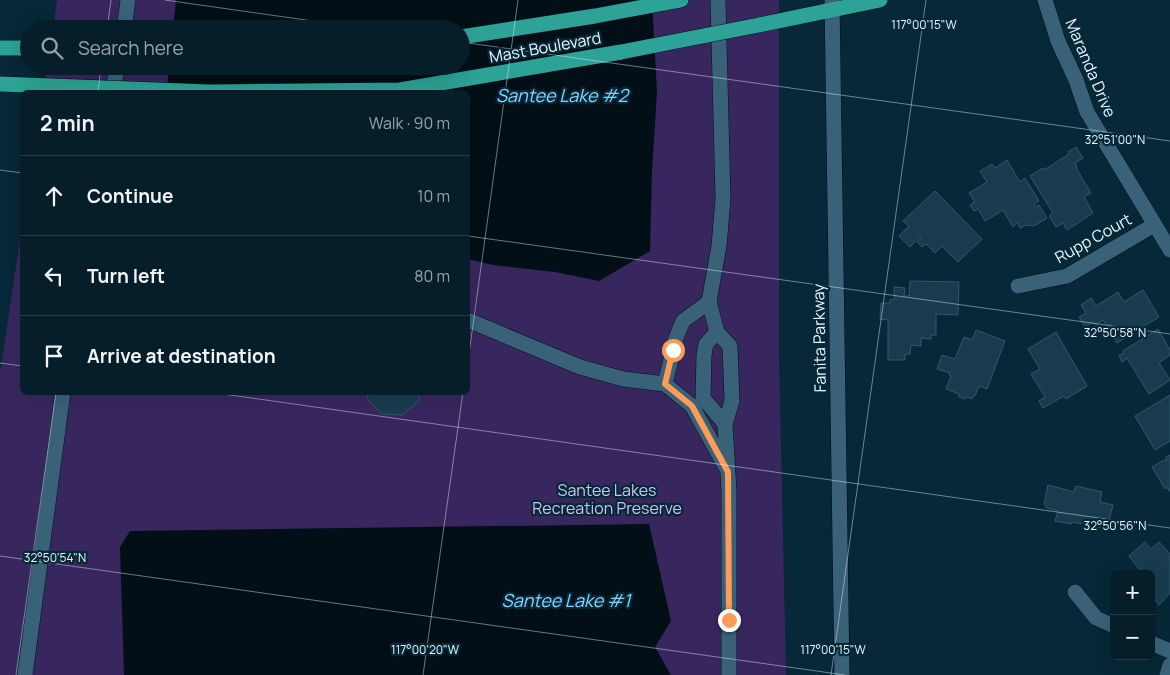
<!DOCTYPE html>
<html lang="en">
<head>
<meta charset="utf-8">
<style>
	:root { --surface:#051e2a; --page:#132b36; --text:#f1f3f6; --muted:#97a2a8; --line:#263c47 }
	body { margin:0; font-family:Manrope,sans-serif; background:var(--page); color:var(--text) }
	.controls { position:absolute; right:15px; bottom:15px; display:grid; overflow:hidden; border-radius:8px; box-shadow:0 5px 20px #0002 }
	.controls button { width:45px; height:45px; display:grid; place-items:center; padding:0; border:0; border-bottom:1px solid var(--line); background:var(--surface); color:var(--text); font:25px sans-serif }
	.stop { position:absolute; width:15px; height:15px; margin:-11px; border:4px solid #fe9c57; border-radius:50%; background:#fff }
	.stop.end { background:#fe9c57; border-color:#fff; box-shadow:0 1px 5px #0008 }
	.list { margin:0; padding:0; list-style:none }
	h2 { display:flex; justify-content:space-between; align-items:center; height:65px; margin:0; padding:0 20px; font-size:21px }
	h2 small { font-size:16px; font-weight:400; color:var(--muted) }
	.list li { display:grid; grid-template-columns:32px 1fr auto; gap:15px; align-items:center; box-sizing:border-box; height:80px; padding:0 20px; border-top:1px solid var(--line) }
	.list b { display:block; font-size:19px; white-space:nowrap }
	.list em { font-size:16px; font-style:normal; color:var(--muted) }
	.icon { flex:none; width:28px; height:28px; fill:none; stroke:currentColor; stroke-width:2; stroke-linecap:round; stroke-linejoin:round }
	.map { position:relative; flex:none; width:1170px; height:675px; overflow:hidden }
	.search { position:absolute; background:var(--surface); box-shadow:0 5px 20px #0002; left:20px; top:20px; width:450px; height:55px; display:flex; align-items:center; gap:12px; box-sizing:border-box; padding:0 18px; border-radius:28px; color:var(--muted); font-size:19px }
	.panel { position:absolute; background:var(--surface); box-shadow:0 5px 20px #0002; left:20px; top:90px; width:450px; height:305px; border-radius:8px }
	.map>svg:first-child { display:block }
	.green { fill:#38275e }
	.water { fill:#020f16 }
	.building { fill:#183c4e; stroke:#2f586f }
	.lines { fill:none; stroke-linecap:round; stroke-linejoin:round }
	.minor-casing { stroke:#00101a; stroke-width:16 }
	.major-casing { stroke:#00101a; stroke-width:16 }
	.minor { stroke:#396279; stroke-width:15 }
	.major { stroke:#2da296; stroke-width:15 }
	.major-bridge-casing { stroke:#00101a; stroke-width:16; stroke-linecap:butt }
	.major-bridge { stroke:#2da296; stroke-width:15 }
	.route { stroke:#fe9c57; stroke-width:6 }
	.ticks { fill:none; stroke:#e9f6fe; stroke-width:1; stroke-opacity:0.45 }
	.labels { text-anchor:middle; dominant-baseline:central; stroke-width:4.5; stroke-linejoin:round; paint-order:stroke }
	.street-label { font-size:16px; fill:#e9f6fe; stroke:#072838 }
	.park-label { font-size:16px; fill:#ccc3f1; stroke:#072838 }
	.water-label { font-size:18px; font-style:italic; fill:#86d3fe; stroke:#072838 }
	.ticks-label { font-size:12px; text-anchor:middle; fill:#e9f6fe; stroke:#072838; stroke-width:4.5; stroke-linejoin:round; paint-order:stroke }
</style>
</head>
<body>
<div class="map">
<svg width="1170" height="675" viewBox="0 0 1170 675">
	<rect width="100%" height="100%" fill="#072838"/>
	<polygon class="green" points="57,0 779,0 779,354 786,675 0,675 0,373 22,226 22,392 468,392 468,92 43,92 47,66 461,66 461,29 53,29"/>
	<g class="water">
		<polygon points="176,0 652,0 657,92 652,171 650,251 599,281 555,272 493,265 468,259 468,92 167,92 169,66 461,66 461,29 173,29"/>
		<polygon points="649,524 671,621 655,647 671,675 124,675 120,547 130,531"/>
	</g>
	<g class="building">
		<polygon points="1076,147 1083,158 1075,163 1077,167 1076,168 1091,193 1084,197 1093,213 1067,230 1063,223 1056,227 1049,216 1053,213 1030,176 1043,168 1044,170 1069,154 1068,152"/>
		<polygon points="1007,160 1020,182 1025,178 1039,201 1034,204 1035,207 1039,205 1047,218 1034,226 1026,225 1020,228 1017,223 1013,227 1003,210 985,221 978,209 974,211 970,205 975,202 969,193 987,182 980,171 992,164 995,168"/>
		<polygon points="935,191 982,239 958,262 942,246 935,253 926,244 922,247 917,242 921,238 919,237 910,247 899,236 909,226 903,221"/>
		<polygon points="910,281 959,282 958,315 936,314 936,335 931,335 931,339 921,338 921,346 911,345 910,354 905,354 905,360 888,360 888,320 880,319 881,303 890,303 890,299 894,300 894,287 905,288 904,296 909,296"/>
		<polygon points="1143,290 1159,317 1117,343 1103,320 1096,325 1093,322 1085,327 1079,317 1086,313 1081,305 1091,298 1096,306 1118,292 1124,302"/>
		<polygon points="1158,329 1170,350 1170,355 1159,363 1170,380 1149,394 1127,358 1122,362 1119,356 1124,352 1123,351"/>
		<polygon points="976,330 1005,341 987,389 979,386 975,396 973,396 972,399 967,397 965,399 959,397 959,394 946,389 951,376 949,375 950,373 937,369 942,355 955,359 964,337 972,340"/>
		<polygon points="1056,332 1087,386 1066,399 1064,396 1043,408 1039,401 1045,397 1031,374 1040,369 1028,349"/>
		<polygon points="368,392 419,392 419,401 402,415 381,414 367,398"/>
		<polygon points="1170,395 1170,441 1155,450 1135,416"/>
		<polygon points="1170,455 1170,492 1167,487 1165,489 1152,467 1164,460 1166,461 1166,457"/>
		<polygon points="1048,485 1074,492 1076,486 1102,492 1100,502 1113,505 1107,529 1082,523 1081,524 1072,522 1071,524 1055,521 1058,511 1047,508 1044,504"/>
		<polygon points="1145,542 1151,549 1159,542 1170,554 1170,593 1159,605 1151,595 1151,574 1143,574 1129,556"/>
	</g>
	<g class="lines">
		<g class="minor-casing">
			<g id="minor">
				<polyline points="718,0 723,199 719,246 709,302 717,332 730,346 732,401 725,424 729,491 729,675"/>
				<polyline points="832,0 842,675"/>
				<polyline points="1045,0 1058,41 1076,80 1087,112 1170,250"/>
				<polyline points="124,29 128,0"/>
				<polyline points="112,92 118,66"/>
				<polyline points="1018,286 1067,276 1154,225"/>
				<polyline points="468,320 580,367 623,379 665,384 676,338 683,321 709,302"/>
				<polyline points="717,332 706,344 704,355 703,398 725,424"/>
				<polyline points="665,384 692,406 725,466"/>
				<polyline points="1075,592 1096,618 1114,626"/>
				<polyline points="1151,643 1170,651"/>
				<polyline points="25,675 63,392"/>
				<polyline points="1167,675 1170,665"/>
			</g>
		</g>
		<g class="major-casing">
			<g id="major">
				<polyline points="759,25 880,0"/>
				<polyline points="461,37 595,16 681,0"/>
				<polyline points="0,48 29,48"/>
				<polyline points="212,92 400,90 621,52"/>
			</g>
		</g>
		<use href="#minor" class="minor"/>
		<use href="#major" class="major"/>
		<g class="major-bridge-casing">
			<g id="major-bridge">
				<polyline points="621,52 759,25"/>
				<polyline points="0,84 209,92"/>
			</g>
		</g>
		<use href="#major-bridge" class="major-bridge"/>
	</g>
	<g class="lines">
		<polyline class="route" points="673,350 665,384 692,406 728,472 729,620"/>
	</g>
	<path class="ticks" d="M165 0 369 29M107 29 111 0M461 42 1170 141M98 92 101 66M0 170 22 173M468 236 1170 334M468 361 518 0M0 363 22 366M209 392 1170 528M0 556 845 675M16 675 56 392M423 675 463 392M831 675 926 0"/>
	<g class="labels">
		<g class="street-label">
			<text transform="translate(545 47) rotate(-10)">Mast Boulevard</text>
			<text transform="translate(1091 68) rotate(67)">Maranda Drive</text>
			<text transform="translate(1093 238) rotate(-29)">Rupp Court</text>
			<text transform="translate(819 338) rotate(-91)">Fanita Parkway</text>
		</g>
		<g class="park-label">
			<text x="607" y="490">Santee Lakes<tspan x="607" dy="18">Recreation Preserve</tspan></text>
		</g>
		<g class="water-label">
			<text x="562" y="95">Santee Lake #2</text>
			<text x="566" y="600">Santee Lake #1</text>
		</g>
	</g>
	<g class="ticks-label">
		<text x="924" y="29">117°00'15"W</text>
		<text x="1115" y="144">32°51'00"N</text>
		<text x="1115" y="337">32°50'58"N</text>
		<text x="1115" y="530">32°50'56"N</text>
		<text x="55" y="562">32°50'54"N</text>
		<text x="425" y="654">117°00'20"W</text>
		<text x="833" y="654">117°00'15"W</text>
	</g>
</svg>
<div class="controls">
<button>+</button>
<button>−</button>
</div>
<div class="stop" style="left:673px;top:350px"></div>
<div class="stop end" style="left:729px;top:620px"></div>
<div class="search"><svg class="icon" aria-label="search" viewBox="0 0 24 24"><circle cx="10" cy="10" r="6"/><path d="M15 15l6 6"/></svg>Search here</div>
<section class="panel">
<h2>2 min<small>Walk · 90 m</small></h2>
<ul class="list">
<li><svg class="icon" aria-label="ahead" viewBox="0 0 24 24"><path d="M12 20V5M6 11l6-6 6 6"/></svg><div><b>Continue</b></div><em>10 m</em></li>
<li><svg class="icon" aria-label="left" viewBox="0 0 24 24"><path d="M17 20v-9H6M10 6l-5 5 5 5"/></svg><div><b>Turn left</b></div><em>80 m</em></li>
<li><svg class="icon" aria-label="arrive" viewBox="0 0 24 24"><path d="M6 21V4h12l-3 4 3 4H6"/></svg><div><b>Arrive at destination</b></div></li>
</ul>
</section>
</div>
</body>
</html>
